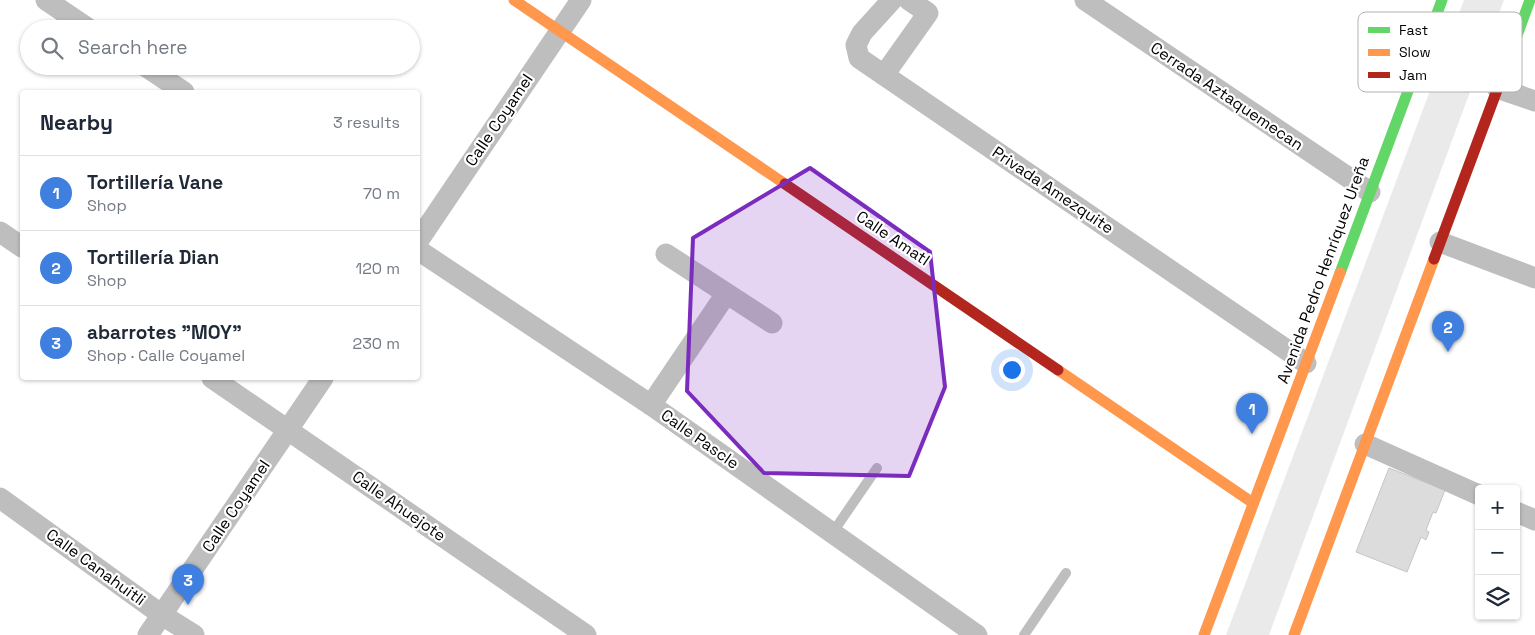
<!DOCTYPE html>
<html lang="en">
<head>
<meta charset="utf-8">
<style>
	:root { --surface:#fff; --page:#f2f2f3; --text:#1f2937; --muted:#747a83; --line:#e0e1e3; --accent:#595959 }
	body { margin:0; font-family:"Space Grotesk",sans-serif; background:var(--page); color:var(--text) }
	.controls { position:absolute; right:15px; bottom:15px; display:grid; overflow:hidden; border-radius:5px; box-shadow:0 1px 4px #0004 }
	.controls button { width:45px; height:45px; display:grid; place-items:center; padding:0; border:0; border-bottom:1px solid var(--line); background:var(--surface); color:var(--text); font:25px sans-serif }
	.you { position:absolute; left:1011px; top:369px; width:18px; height:18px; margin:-12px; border:4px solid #fff; border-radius:50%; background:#1a73e8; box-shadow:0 0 0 8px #1a73e833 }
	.badge { display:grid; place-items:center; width:32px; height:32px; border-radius:50%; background:var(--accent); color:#fff; font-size:16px; font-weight:700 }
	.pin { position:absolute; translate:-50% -41px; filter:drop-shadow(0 1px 2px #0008) }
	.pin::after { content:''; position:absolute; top:26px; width:18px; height:15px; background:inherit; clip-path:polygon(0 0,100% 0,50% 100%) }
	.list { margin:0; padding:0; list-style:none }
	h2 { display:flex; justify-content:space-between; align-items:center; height:65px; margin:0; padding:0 20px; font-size:21px }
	h2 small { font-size:16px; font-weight:400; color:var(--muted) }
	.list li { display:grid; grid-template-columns:32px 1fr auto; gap:15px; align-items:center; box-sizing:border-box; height:75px; padding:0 20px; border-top:1px solid var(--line) }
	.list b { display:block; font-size:19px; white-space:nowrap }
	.list p { margin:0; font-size:16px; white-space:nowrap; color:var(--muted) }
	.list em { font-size:16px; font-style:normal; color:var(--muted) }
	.icon { flex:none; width:28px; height:28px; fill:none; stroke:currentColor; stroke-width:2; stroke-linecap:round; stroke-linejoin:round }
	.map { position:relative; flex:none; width:1535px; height:635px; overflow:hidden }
	.search { position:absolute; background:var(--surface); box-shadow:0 1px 4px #0004; left:20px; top:20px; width:400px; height:55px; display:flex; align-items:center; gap:12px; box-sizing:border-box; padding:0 18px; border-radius:28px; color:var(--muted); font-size:19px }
	.panel { position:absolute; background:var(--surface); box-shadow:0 1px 4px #0004; left:20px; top:90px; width:400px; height:290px; border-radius:5px }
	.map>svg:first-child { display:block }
	.green { fill:#eaeaea }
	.building { fill:#dcdcdc; stroke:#c5c5c5 }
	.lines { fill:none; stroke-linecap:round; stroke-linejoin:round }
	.lane { stroke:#bebebe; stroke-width:10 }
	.street { stroke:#bebebe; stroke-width:21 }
	.fast { stroke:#63d668; stroke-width:11 }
	.slow { stroke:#ff974d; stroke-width:11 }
	.jam { stroke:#b3261e; stroke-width:11 }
	.marked { fill:#7b2cbf; fill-opacity:0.2; stroke:#7b2cbf; stroke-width:4; stroke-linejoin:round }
	.labels { text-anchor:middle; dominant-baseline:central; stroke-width:4.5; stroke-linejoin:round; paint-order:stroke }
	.street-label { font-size:16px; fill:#000; stroke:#fff }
	.key { fill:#fff; stroke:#b2b2b2; stroke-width:1 }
	.key-label { font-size:14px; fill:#000 }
</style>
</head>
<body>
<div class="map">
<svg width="1535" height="635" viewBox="0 0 1535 635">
	<rect width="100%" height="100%" fill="#fff"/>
	<polygon class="green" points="1464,0 1504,0 1269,635 1226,635"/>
	<polygon class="building" points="1389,468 1445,490 1436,513 1433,512 1426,530 1429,532 1426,540 1421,537 1407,572 1356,552"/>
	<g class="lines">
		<g class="lane">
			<polyline points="833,532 877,468"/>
			<polyline points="1024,635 1066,573"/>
		</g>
		<g class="street">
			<polyline points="46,0 89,29"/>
			<polyline points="892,0 862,33 856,45 859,58 1306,363"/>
			<polyline points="1085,0 1370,192"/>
			<polyline points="145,66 184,92"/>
			<polyline points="884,75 928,13 909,0"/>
			<polyline points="1497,88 1535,101"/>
			<polyline points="0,232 22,247"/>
			<polyline points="418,241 581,0"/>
			<polyline points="1440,242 1535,278"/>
			<polyline points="418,250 651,405 977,635"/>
			<polyline points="666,254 772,323"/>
			<polyline points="212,378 586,635"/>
			<polyline points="651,405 726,294"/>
			<polyline points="1365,444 1479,495"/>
			<polyline points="0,498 162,615 194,635"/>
			<polyline points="1516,512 1535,520"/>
			<polyline points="148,635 323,378"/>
		</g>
		<g class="fast">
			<polyline points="1497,90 1530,0"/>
			<polyline points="1340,273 1442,0"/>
		</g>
		<g class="slow">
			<polyline points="514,0 785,184"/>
			<polyline points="1058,370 1253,503"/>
			<polyline points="1204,635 1340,273"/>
			<polyline points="1294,635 1434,259"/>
		</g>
		<g class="jam">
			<polyline points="785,184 1058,370"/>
			<polyline points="1434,259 1497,90"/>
		</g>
	</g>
	<path class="marked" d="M810 168 930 252 945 387 909 476 764 473 687 391 693 238Z"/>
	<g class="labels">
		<g class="street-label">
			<text transform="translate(1227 96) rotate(34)">Cerrada Aztaquemecan</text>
			<text transform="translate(499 120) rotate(-56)">Calle Coyamel</text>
			<text transform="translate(1053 190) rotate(34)">Privada Amezquite</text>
			<text transform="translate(893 238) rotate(34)">Calle Amatl</text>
			<text transform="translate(1323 270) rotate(-70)">Avenida Pedro Henríquez Ureña</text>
			<text transform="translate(700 439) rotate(35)">Calle Pascle</text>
			<text transform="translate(236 506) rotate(-56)">Calle Coyamel</text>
			<text transform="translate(399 506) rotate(35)">Calle Ahuejote</text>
			<text transform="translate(96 567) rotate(36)">Calle Canahuitli</text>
		</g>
	</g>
	<rect x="1358" y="12" width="164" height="80" rx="8" class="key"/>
	<rect x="1368" y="27" width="22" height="6" fill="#63d668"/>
	<rect x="1368" y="49" width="22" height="7" fill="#ff974d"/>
	<rect x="1368" y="72" width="22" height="6" fill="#b3261e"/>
	<g class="key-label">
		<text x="1399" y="35">Fast</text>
		<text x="1399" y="57">Slow</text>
		<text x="1399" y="80">Jam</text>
	</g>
</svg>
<div class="controls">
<button>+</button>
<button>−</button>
<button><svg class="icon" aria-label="layers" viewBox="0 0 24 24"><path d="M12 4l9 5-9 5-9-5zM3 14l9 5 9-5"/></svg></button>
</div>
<div class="you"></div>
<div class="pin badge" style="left:1252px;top:434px;background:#3f7fe0">1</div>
<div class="pin badge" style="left:1448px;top:352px;background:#3f7fe0">2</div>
<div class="pin badge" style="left:188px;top:605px;background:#3f7fe0">3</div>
<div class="search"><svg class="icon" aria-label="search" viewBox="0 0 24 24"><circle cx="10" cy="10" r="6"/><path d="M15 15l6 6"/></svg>Search here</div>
<section class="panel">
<h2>Nearby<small>3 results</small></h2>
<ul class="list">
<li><span class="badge" style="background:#3f7fe0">1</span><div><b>Tortillería Vane</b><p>Shop</p></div><em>70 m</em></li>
<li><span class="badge" style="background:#3f7fe0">2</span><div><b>Tortillería Dian</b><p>Shop</p></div><em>120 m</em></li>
<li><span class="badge" style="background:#3f7fe0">3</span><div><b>abarrotes &quot;MOY&quot;</b><p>Shop · Calle Coyamel</p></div><em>230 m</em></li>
</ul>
</section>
</div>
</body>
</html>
